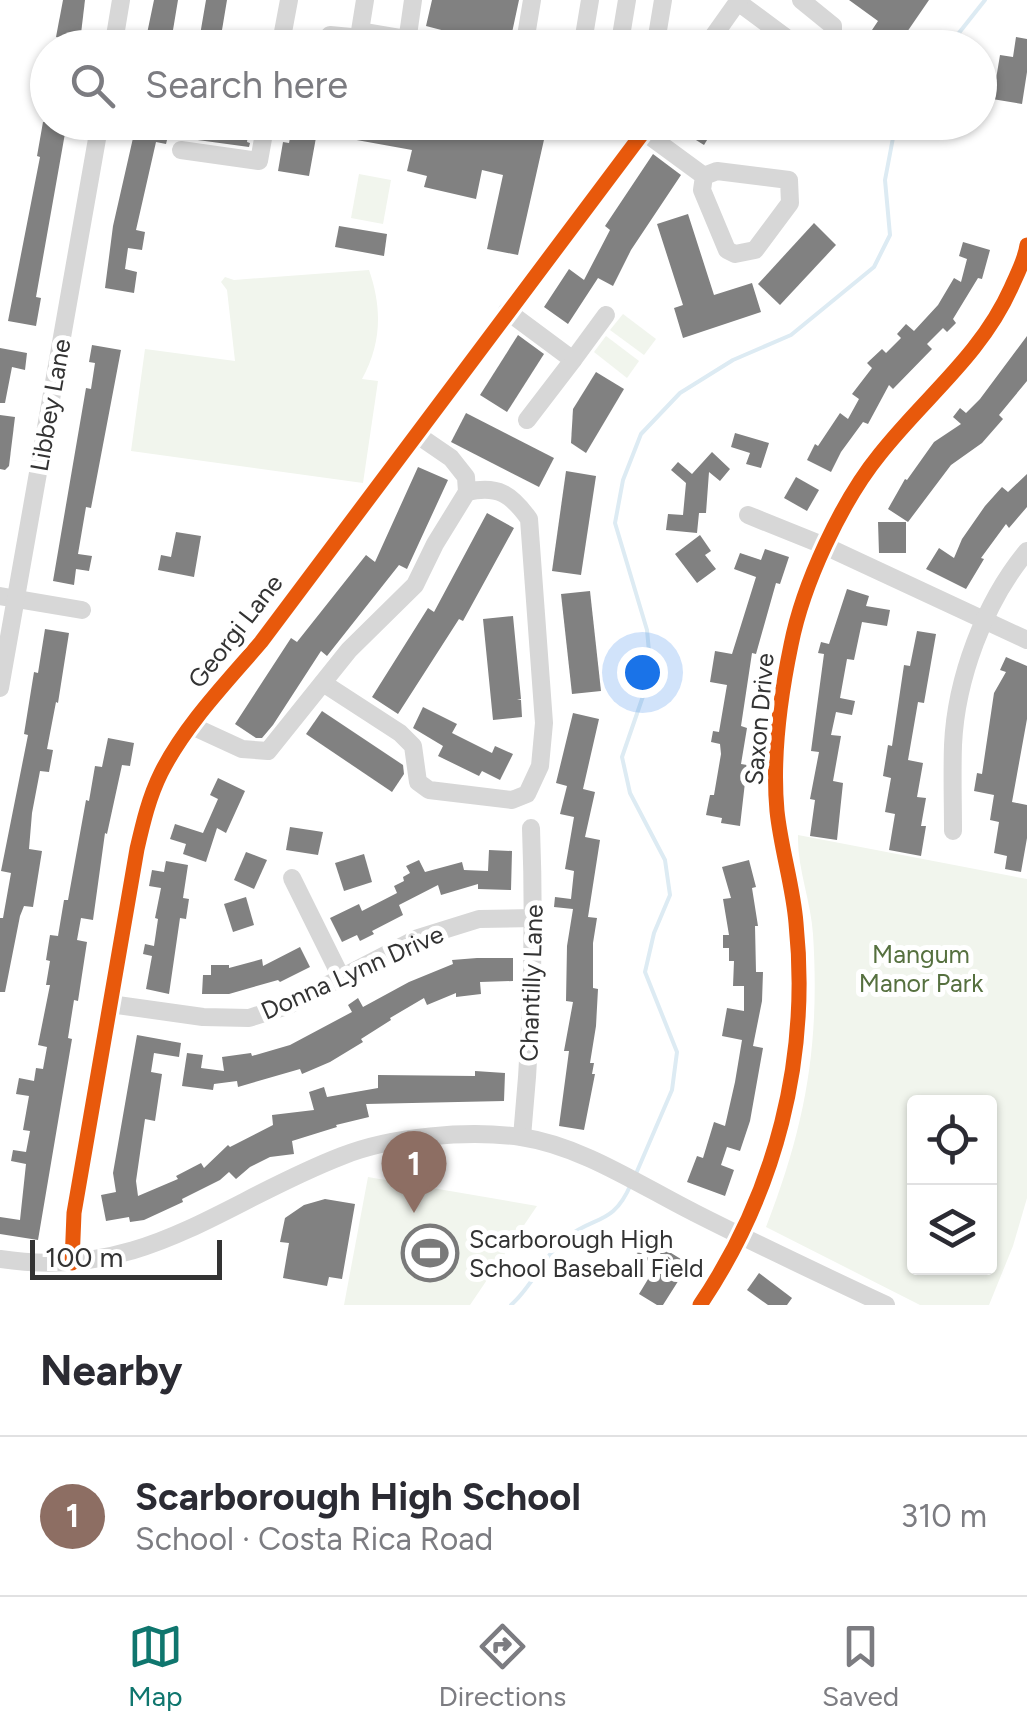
<!DOCTYPE html>
<html lang="en">
<head>
<meta charset="utf-8">
<style>
	:root { --surface:#fff; --page:#f2f2f3; --text:#2b2b33; --muted:#7c7c81; --line:#e1e1e2; --accent:#0f766e }
	body { margin:0; font-family:Figtree,sans-serif; background:var(--page); color:var(--text) }
	.controls { position:absolute; right:30px; bottom:30px; display:grid; overflow:hidden; border-radius:10px; box-shadow:0 2px 8px #0004 }
	.controls button { width:90px; height:90px; display:grid; place-items:center; padding:0; border:0; border-bottom:2px solid var(--line); background:var(--surface); color:var(--text); font:50px sans-serif }
	.scale { position:absolute; left:30px; bottom:25px; width:192px; box-sizing:border-box; padding-left:10px; border:5px solid #333; border-top:0; font-size:28px; line-height:35px; white-space:nowrap; color:#333; -webkit-text-stroke:8px #fff; paint-order:stroke }
	.you { position:absolute; left:642px; top:672px; width:35px; height:35px; margin:-25px; border:8px solid #fff; border-radius:50%; background:#1a73e8; box-shadow:0 0 0 15px #1a73e833 }
	.badge { display:grid; place-items:center; width:65px; height:65px; border-radius:50%; background:var(--accent); color:#fff; font-size:32px; font-weight:700 }
	.pin { position:absolute; translate:-50% -82px; filter:drop-shadow(0 2px 5px #0008) }
	.pin::after { content:''; position:absolute; top:52px; width:35px; height:30px; background:inherit; clip-path:polygon(0 0,100% 0,50% 100%) }
	.list { margin:0; padding:0; list-style:none }
	h2 { display:flex; justify-content:space-between; align-items:center; height:130px; margin:0; padding:0 40px; font-size:42px }
	h2 small { font-size:32px; font-weight:400; color:var(--muted) }
	.list li { display:grid; grid-template-columns:65px 1fr auto; gap:30px; align-items:center; box-sizing:border-box; height:160px; padding:0 40px; border-top:2px solid var(--line) }
	.list b { display:block; font-size:38px; white-space:nowrap }
	.list p { margin:0; font-size:32px; white-space:nowrap; color:var(--muted) }
	.list em { font-size:32px; font-style:normal; color:var(--muted) }
	.icon { flex:none; width:55px; height:55px; fill:none; stroke:currentColor; stroke-width:2; stroke-linecap:round; stroke-linejoin:round }
	.map { position:relative; flex:none; width:1027px; height:1305px; overflow:hidden }
	.search { position:absolute; background:var(--surface); box-shadow:0 2px 8px #0004; left:30px; right:30px; top:30px; height:110px; display:flex; align-items:center; gap:25px; box-sizing:border-box; padding:0 35px; border-radius:55px; color:var(--muted); font-size:38px }
	.sheet { height:290px; background:var(--surface) }
	nav { display:flex; justify-content:space-around; align-items:center; box-sizing:border-box; height:140px; border-top:2px solid var(--line); background:var(--surface); font-size:28px; color:var(--muted) }
	nav a { display:grid; justify-items:center; gap:5px }
	nav .on { color:var(--accent) }
	.map>svg:first-child { display:block }
	.green { fill:#f1f5ed; fill-rule:evenodd }
	.lines { fill:none; stroke-linecap:round; stroke-linejoin:round }
	.stream { stroke:#ddebf3; stroke-width:4 }
	.building { fill:#818181 }
	.minor { stroke:#d7d7d7; stroke-width:18 }
	.cycleway-casing { stroke:#fff; stroke-width:21 }
	.cycleway { stroke:#e8590c; stroke-width:15 }
	.labels { text-anchor:middle; dominant-baseline:central; stroke-width:10; stroke-linejoin:round; paint-order:stroke }
	.street-label { font-size:25px; fill:#333; stroke:#fff }
	.park-label { font-size:25px; fill:#56703f; stroke:#fff }
	.poi-label { font-size:25px; fill:#333; stroke:#fff; text-anchor:start }
</style>
</head>
<body>
<div class="map">
<svg width="1027" height="1305" viewBox="0 0 1027 1305">
	<rect width="100%" height="100%" fill="#fff"/>
	<g class="green">
		<polygon points="359,174 391,180 383,224 351,218"/>
		<path d="M369 270C382 307 382 343 362 379L378 381 363 483 131 451 145 349 235 361 227 290 221 282 225 277 234 280Z"/>
		<polygon points="623,314 656,339 644,355 610,330"/>
		<polygon points="606,336 639,361 627,378 594,352"/>
		<path d="M798 835 1027 879V1198L1013 1246 989 1305H920L766 1227C806 1124 820 1044 813 934 811 901 797 868 798 835ZM990 1102V1268H914V1102Z"/>
		<polygon points="368,1177 537,1206 470,1305 344,1305"/>
	</g>
	<g class="lines">
		<g class="stream">
			<polyline points="947,48 985,0"/>
			<polyline points="635,1176 672,1090 677,1052 645,972 654,933 670,895 665,860 630,793 622,757 651,673 647,630 615,523 623,480 641,434 680,393 733,360 791,335 874,267 890,235 885,180 896,122"/>
			<path d="M511 1305C534 1285 543 1256 566 1238 595 1215 613 1226 631 1184"/>
		</g>
	</g>
	<g class="building">
		<polygon points="63,0 85,0 80,42 56,37"/>
		<polygon points="154,0 178,0 173,30 200,35 206,0 227,0 219,48 144,48"/>
		<polygon points="432,0 519,0 510,42 491,38 488,48 446,48 449,32 426,26"/>
		<polygon points="849,0 929,0 896,48 860,48 878,21"/>
		<polygon points="1016,37 1027,39 1027,72 1022,104 980,97 980,77 996,79 1000,55 1013,57"/>
		<polygon points="43,122 67,122 36,297 41,298 36,326 8,321 40,157 37,156"/>
		<polygon points="142,122 186,128 187,122 250,122 247,142 250,143 249,147 183,138 167,140 166,144 156,142 136,230 145,232 142,250 128,248 125,269 137,272 134,293 105,288 113,226 133,138 130,138 132,125 141,127"/>
		<polygon points="293,122 325,122 328,133 317,132 309,176 278,171 283,142 289,143"/>
		<polygon points="350,122 390,122 417,127 418,122 548,122 518,255 487,249 503,175 482,170 476,199 424,187 427,176 407,171 412,150 340,137 346,134"/>
		<polygon points="689,122 718,122 704,145 683,132"/>
		<polygon points="653,154 681,175 631,250 613,286 598,278 568,324 544,307 569,269 584,280 610,230 605,226"/>
		<polygon points="688,214 714,295 752,283 761,312 683,338 674,308 683,305 657,224"/>
		<polygon points="814,223 836,245 780,305 758,284"/>
		<polygon points="339,226 387,234 384,256 335,247"/>
		<polygon points="963,242 990,250 982,279 978,278 953,319 956,323 947,332 943,328 927,344 932,349 893,389 889,385 868,424 863,422 841,452 831,472 807,460 815,444 818,446 840,413 848,419 859,399 852,394 872,368 867,363 882,349 886,353 901,338 897,334 906,324 914,331 938,305 954,278 961,282 967,259 959,256"/>
		<polygon points="518,335 544,354 507,412 480,395"/>
		<polygon points="1027,336 1027,381 999,415 1003,419 982,443 951,465 908,522 888,509 905,479 907,480 934,442 961,424 953,417 960,408 966,413 980,399"/>
		<polygon points="92,345 121,350 91,508 86,507 78,554 92,556 89,571 76,569 74,585 53,581 86,388 91,389 95,363 89,362"/>
		<polygon points="0,348 27,353 25,370 12,367 5,403 0,403"/>
		<polygon points="596,372 624,389 586,453 571,443 573,409"/>
		<polygon points="466,413 554,458 539,487 451,442"/>
		<polygon points="0,415 15,417 9,466 5,470 0,469"/>
		<polygon points="735,433 769,443 761,468 746,464 750,453 731,447"/>
		<polygon points="712,452 730,469 720,481 709,472 706,513 699,513 697,533 666,530 668,514 683,515 686,483 671,470 678,462 692,474"/>
		<polygon points="418,467 448,480 407,569 399,565 327,656 321,651 273,725 262,738 256,738 235,724 291,638 297,642 366,555 375,562"/>
		<polygon points="566,471 596,476 581,575 552,571"/>
		<polygon points="1027,474 1027,507 1009,528 1006,524 981,558 984,559 966,589 926,569 939,548 954,558 962,539 985,506 1002,487 1008,492"/>
		<polygon points="796,477 819,490 807,511 784,498"/>
		<polygon points="487,513 514,528 463,621 459,619 398,714 372,697 428,608 434,612"/>
		<polygon points="878,522 906,522 906,553 879,553"/>
		<polygon points="176,532 201,536 194,577 158,570 161,555 171,557"/>
		<polygon points="700,535 711,551 705,555 716,569 697,583 675,554"/>
		<polygon points="765,549 789,557 780,584 776,583 756,654 752,653 741,726 747,728 741,764 747,765 740,826 721,823 722,818 706,815 710,795 714,795 721,754 720,744 711,742 713,731 719,732 727,685 710,682 715,651 732,654 756,577 734,569 740,553 761,560"/>
		<polygon points="847,589 869,596 866,606 890,610 887,626 862,622 854,660 847,659 840,698 855,701 852,715 836,712 831,735 841,736 833,781 843,783 837,840 810,836 815,800 810,799 819,752 811,751 824,654 818,653 821,642 829,644"/>
		<polygon points="590,591 601,691 572,694 561,594"/>
		<polygon points="513,616 521,699 517,700 521,700 522,717 493,720 483,619"/>
		<polygon points="45,629 69,633 58,703 56,702 47,749 53,750 49,772 40,771 32,813 29,849 42,851 33,907 24,906 20,916 5,992 0,992 0,918 3,918 11,873 1,871 28,735 24,734 34,672 38,673"/>
		<polygon points="917,631 936,634 924,703 918,702 908,760 923,763 917,797 926,798 921,826 926,826 921,856 889,850 895,814 885,812 891,778 883,776 888,745 892,746 904,665 910,666"/>
		<polygon points="1006,657 1027,666 1027,719 1012,802 1027,805 1027,838 1021,872 1005,869 1007,856 994,853 999,822 990,820 994,795 974,791 977,773 982,774 994,693 1006,672 1000,670"/>
		<polygon points="423,707 457,724 452,733 492,753 495,746 513,754 500,780 482,771 479,776 438,756 443,746 413,728"/>
		<polygon points="322,711 403,765 404,774 392,792 306,734"/>
		<polygon points="573,713 599,719 583,789 595,792 585,837 600,840 588,917 597,918 593,943 593,988 598,989 596,1026 590,1063 594,1063 592,1074 595,1074 584,1130 559,1126 569,1051 564,1051 573,1002 566,1001 567,946 573,909 554,907 555,897 571,899 574,871 565,869 574,817 560,814 567,786 556,783"/>
		<polygon points="108,738 134,743 130,766 122,765 107,834 105,833 93,920 81,918 77,940 87,942 78,1001 74,1000 68,1038 72,1039 38,1240 0,1234 0,1217 20,1220 26,1164 11,1161 13,1150 26,1152 30,1131 23,1130 29,1096 16,1094 19,1078 34,1081 36,1068 43,1069 47,1047 38,1045 50,985 46,985 50,961 46,960 50,935 58,936 64,900 68,900 86,800 89,801 95,766 102,767"/>
		<polygon points="218,778 245,791 226,833 217,828 206,862 183,854 186,844 170,839 175,824 203,833 218,799 210,795"/>
		<polygon points="290,827 323,832 318,855 286,850"/>
		<polygon points="489,850 512,851 511,890 478,889 478,884 441,895 438,885 399,905 403,915 372,931 374,934 360,941 357,935 342,942 330,918 359,904 362,911 397,893 394,886 404,881 403,877 410,873 406,866 419,860 425,872 462,862 464,870 488,871"/>
		<polygon points="246,852 267,860 254,889 234,880"/>
		<polygon points="364,854 372,882 344,891 335,863"/>
		<polygon points="749,860 756,887 752,888 758,926 755,926 756,972 763,972 762,1001 753,1046 763,1048 750,1121 740,1151 727,1147 721,1165 734,1170 725,1196 687,1182 697,1156 703,1158 714,1122 725,1126 735,1082 742,1040 722,1036 727,1008 744,1011 744,986 733,986 734,961 729,961 729,948 723,948 723,935 729,935 723,899 731,898 722,867"/>
		<polygon points="166,861 188,865 183,898 189,899 186,919 180,918 169,994 146,989 152,956 143,954 145,944 154,946 158,919 155,918 161,888 149,886 152,870 164,872"/>
		<polygon points="246,897 254,925 233,932 224,904"/>
		<polygon points="300,947 310,967 280,982 278,980 229,994 202,994 203,975 211,975 211,965 229,965 229,968 262,959 263,966"/>
		<polygon points="477,958 513,958 513,981 480,982 481,994 456,997 456,993 427,1005 424,998 390,1018 391,1020 361,1039 363,1042 330,1062 302,1074 300,1069 238,1087 237,1081 214,1084 213,1090 182,1086 187,1053 203,1055 201,1068 224,1071 222,1057 251,1053 252,1056 290,1045 352,1012 348,1005 358,998 363,1007 409,982 453,964 452,960"/>
		<polygon points="137,1035 181,1043 179,1057 154,1053 151,1072 162,1074 155,1121 145,1119 136,1181 138,1196 178,1179 176,1176 201,1163 204,1168 228,1145 230,1147 273,1125 272,1115 314,1110 309,1092 324,1087 327,1097 378,1088 378,1075 475,1076 475,1071 505,1073 504,1101 366,1104 369,1117 336,1125 337,1127 292,1141 294,1154 270,1157 250,1167 236,1179 229,1172 220,1180 182,1199 183,1202 144,1220 130,1222 129,1217 106,1221 101,1195 116,1192 113,1173"/>
		<polygon points="325,1199 355,1204 342,1279 329,1277 327,1286 283,1278 289,1243 280,1242 285,1218 304,1205"/>
		<polygon points="645,1237 689,1264 663,1305 657,1305 639,1294 656,1266 635,1252"/>
		<polygon points="759,1273 792,1298 787,1305 768,1305 747,1290"/>
	</g>
	<g class="lines">
		<g class="minor">
			<polyline points="365,0 360,31 401,38 408,35 413,0"/>
			<polyline points="801,0 833,26 833,33 823,48"/>
			<polyline points="738,2 800,48"/>
			<polyline points="113,48 121,0"/>
			<polyline points="280,48 289,0"/>
			<polyline points="326,48 330,35 351,37"/>
			<polyline points="524,48 532,0"/>
			<polyline points="582,48 590,0"/>
			<polyline points="619,48 627,0"/>
			<polyline points="655,48 663,0"/>
			<polyline points="705,48 739,0"/>
			<polyline points="337,125 338,122"/>
			<polyline points="644,132 704,176 717,171 789,180 790,203 755,250 735,254 727,250 702,190 704,176"/>
			<polyline points="181,150 259,161 266,122"/>
			<polyline points="507,311 573,360 527,420"/>
			<polyline points="573,360 606,315"/>
			<polyline points="748,515 825,546 1027,640"/>
			<polyline points="0,596 82,610"/>
			<path d="M323 683 400 733 413 746 418 782 429 790 512 800 527 794 540 766 544 723 529 519C511 494 498 485 467 492"/>
			<polyline points="0,688 100,122"/>
			<polyline points="192,726 242,749 268,751 349,650 415,585 435,544 467,492 466,477 451,458 416,434"/>
			<path d="M953 831C953 803 952 774 953 745 956 679 984 603 1027 551"/>
			<polyline points="292,878 341,977"/>
			<polyline points="110,1004 203,1017 249,1018 287,1006 418,938 479,919 535,918"/>
			<path d="M522 1137C532 1034 535 932 531 828"/>
			<path d="M0 1259C143 1281 220 1203 342 1156 392 1136 468 1130 521 1137 582 1146 641 1186 695 1213 758 1245 822 1275 886 1305"/>
			<path d="M72 1263 74 1213 137 849C143 823 149 797 161 773 185 725 226 683 261 642L651 122"/>
			<path d="M700 1305C776 1192 810 1059 796 923 793 886 781 849 777 811 772 757 780 698 791 645 803 584 841 502 880 454 925 397 981 355 1011 288 1017 274 1025 260 1027 245"/>
		</g>
		<g class="cycleway-casing">
			<g id="cycleway">
				<path d="M72 1263 74 1213 137 849C143 823 149 797 161 773 185 725 226 683 261 642L651 122"/>
				<path d="M700 1305C776 1192 810 1059 796 923 793 886 781 849 777 811 772 757 780 698 791 645 803 584 841 502 880 454 925 397 981 355 1011 288 1017 274 1025 260 1027 245"/>
			</g>
		</g>
		<use href="#cycleway" class="cycleway"/>
	</g>
	<defs>
		<g id="stadium-ring" transform="scale(2.875)"><circle r="9.5" fill="#fff" stroke="#7a7a7a" stroke-width="1.5"/><path d="M0-5a6.5 5 0 1 0 0 10a6.5 5 0 1 0 0-10ZM-3.5-1.8h7v3.6h-7Z" fill="#7a7a7a"/></g>
	</defs>
	<g fill-rule="evenodd">
		<use href="#stadium-ring" x="430" y="1253"/>
	</g>
	<g class="labels">
		<g class="street-label">
			<text transform="translate(50 405) rotate(-80)">Libbey Lane</text>
			<text transform="translate(235 631) rotate(-52)">Georgi Lane</text>
			<text transform="translate(759 719) rotate(-85)">Saxon Drive</text>
			<text transform="translate(352 972) rotate(-24)">Donna Lynn Drive</text>
			<text transform="translate(531 983) rotate(-88)">Chantilly Lane</text>
		</g>
		<g class="park-label">
			<text x="921" y="954">Mangum<tspan x="921" dy="29">Manor Park</tspan></text>
		</g>
		<g class="poi-label">
			<text x="469" y="1239">Scarborough High<tspan x="469" dy="29">School Baseball Field</tspan></text>
		</g>
	</g>
</svg>
<div class="controls">
<button><svg class="icon" aria-label="locate" viewBox="0 0 24 24"><circle cx="12" cy="12" r="6"/><path d="M12 2v4M12 18v4M2 12h4M18 12h4"/></svg></button>
<button><svg class="icon" aria-label="layers" viewBox="0 0 24 24"><path d="M12 4l9 5-9 5-9-5zM3 14l9 5 9-5"/></svg></button>
</div>
<div class="scale">100 m</div>
<div class="you"></div>
<div class="pin badge" style="left:414px;top:1213px;background:#8d6e63">1</div>
<div class="search"><svg class="icon" aria-label="search" viewBox="0 0 24 24"><circle cx="10" cy="10" r="6"/><path d="M15 15l6 6"/></svg>Search here</div>
</div>
<section class="sheet">
<h2>Nearby<small></small></h2>
<ul class="list">
<li><span class="badge" style="background:#8d6e63">1</span><div><b>Scarborough High School</b><p>School · Costa Rica Road</p></div><em>310 m</em></li>
</ul>
</section>
<nav>
<a class="on"><svg class="icon" aria-label="map" viewBox="0 0 24 24"><path d="M3 6l6-2 6 2 6-2v14l-6 2-6-2-6 2zM9 4v14M15 6v14"/></svg>Map</a>
<a><svg class="icon" aria-label="directions" viewBox="0 0 24 24"><path d="M12 3l9 9-9 9-9-9zM9 14v-3h6M13 9l2 2-2 2"/></svg>Directions</a>
<a><svg class="icon" aria-label="saved" viewBox="0 0 24 24"><path d="M7 4h10v16l-5-4-5 4z"/></svg>Saved</a>
</nav>
</body>
</html>
